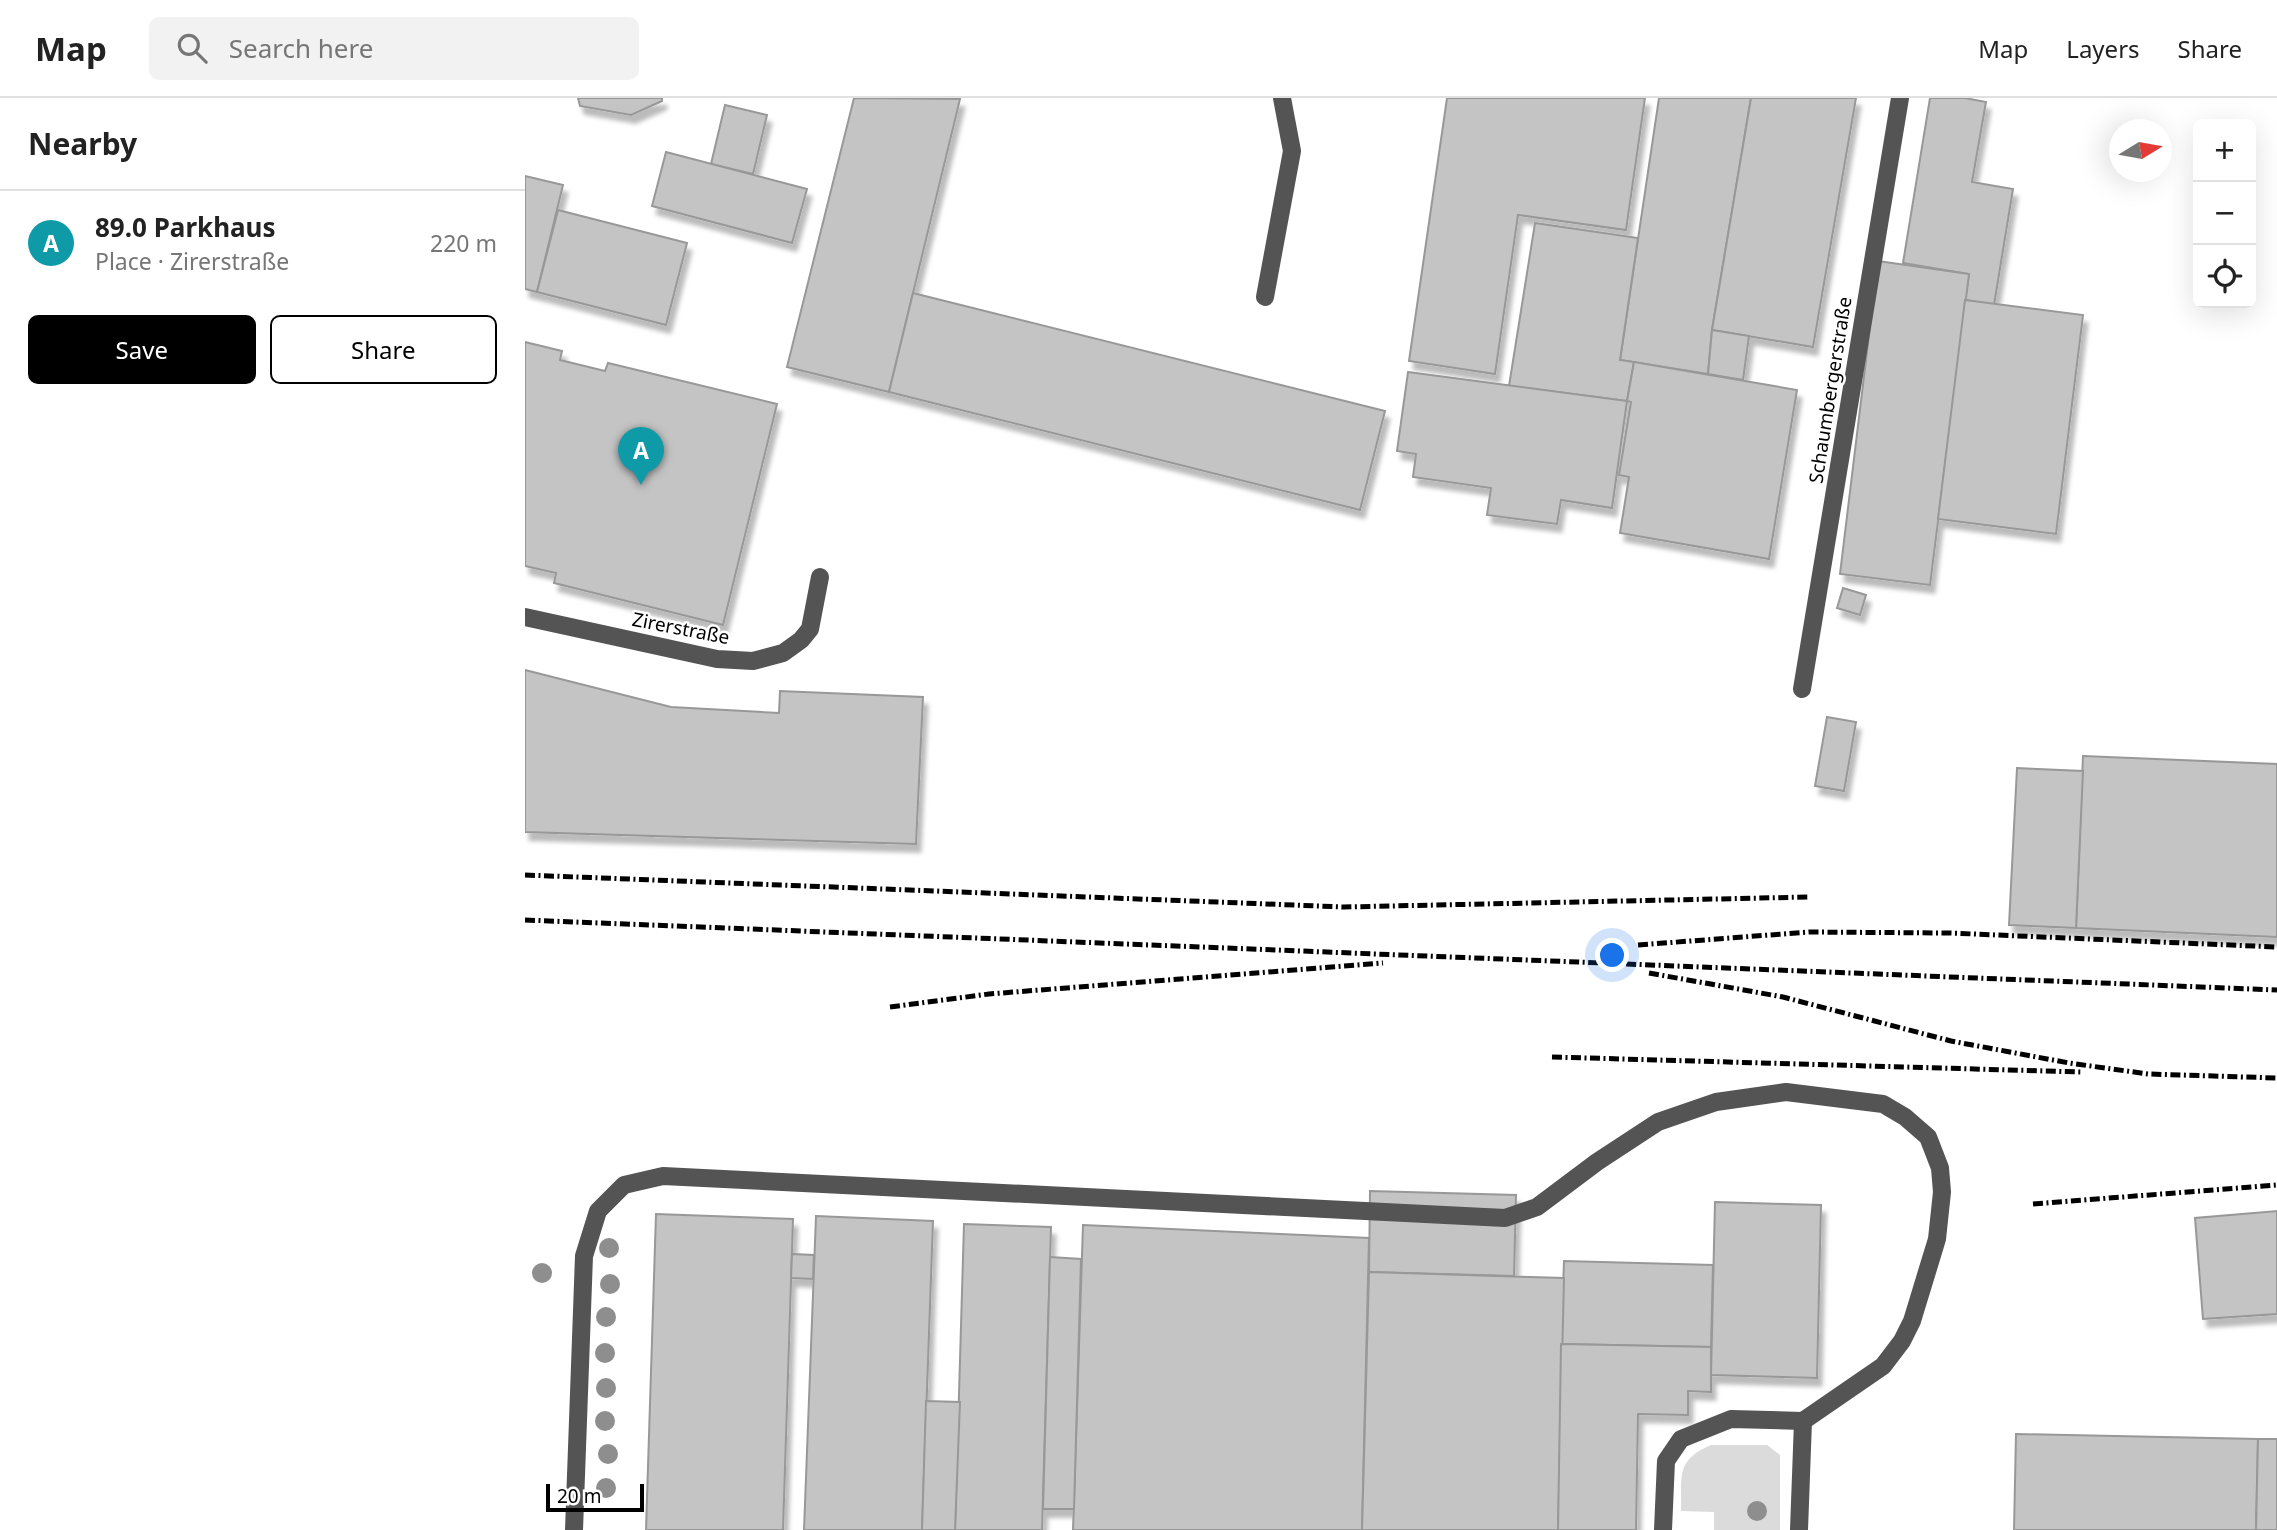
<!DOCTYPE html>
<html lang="en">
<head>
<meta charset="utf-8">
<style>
	:root { --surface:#fff; --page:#f2f2f2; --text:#222; --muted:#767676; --line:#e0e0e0; --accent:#000 }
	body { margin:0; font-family:"Noto Sans",sans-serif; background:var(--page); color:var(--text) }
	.controls { position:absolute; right:21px; top:21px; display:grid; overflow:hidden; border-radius:10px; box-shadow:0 7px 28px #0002 }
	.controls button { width:63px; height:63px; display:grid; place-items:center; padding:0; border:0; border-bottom:2px solid var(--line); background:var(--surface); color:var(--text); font:35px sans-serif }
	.compass { position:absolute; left:1584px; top:21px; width:63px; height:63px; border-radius:50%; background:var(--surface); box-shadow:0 7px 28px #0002; rotate:79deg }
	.scale { position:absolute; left:21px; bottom:18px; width:98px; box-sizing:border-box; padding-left:7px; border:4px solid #000; border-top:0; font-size:19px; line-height:24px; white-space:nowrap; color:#000; -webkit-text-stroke:5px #fff; paint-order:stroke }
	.you { position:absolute; left:1088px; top:858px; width:24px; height:24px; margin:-18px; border:5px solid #fff; border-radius:50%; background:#1a73e8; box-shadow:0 0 0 10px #1a73e833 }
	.badge { display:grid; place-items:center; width:46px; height:46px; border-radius:50%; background:var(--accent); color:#fff; font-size:23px; font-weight:700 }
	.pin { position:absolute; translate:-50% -58px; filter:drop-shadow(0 2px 4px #0008) }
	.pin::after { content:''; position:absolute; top:37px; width:24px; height:21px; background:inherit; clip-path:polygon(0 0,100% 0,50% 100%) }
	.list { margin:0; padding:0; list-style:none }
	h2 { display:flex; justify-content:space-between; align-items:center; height:91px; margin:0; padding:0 28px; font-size:30px }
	h2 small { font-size:23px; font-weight:400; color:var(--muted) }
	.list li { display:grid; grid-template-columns:46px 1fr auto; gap:21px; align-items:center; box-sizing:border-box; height:105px; padding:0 28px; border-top:2px solid var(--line) }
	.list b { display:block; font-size:26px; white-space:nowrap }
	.list p { margin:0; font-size:23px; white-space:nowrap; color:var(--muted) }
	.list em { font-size:23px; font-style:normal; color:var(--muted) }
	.actions { display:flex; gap:14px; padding:21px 28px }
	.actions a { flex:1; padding:16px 0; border:2px solid var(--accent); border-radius:10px; text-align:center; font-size:24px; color:var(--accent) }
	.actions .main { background:var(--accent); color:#fff }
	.icon { flex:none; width:38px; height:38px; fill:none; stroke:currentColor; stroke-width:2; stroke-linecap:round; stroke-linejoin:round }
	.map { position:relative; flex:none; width:1752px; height:1432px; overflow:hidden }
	header { display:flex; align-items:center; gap:42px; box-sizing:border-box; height:98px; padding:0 35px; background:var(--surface); border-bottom:2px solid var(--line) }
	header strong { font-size:33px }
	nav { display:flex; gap:38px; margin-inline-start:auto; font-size:24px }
	.search { width:490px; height:63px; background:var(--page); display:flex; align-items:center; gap:18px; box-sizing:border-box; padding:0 24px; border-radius:10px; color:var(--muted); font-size:26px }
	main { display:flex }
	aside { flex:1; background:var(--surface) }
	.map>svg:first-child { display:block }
	.green { fill:#dbdbdb }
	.building { fill:#c4c4c4; stroke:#989898; stroke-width:2; filter:url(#shadow) }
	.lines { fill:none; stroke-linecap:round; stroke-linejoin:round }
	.minor { stroke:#545454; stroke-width:18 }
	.rail { stroke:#000; stroke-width:5; stroke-dasharray:10 3.5 2 3.5; stroke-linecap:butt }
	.tree { fill:#8e8e8e }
	.labels { text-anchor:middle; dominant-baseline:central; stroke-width:5; stroke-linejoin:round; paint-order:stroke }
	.street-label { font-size:19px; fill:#000; stroke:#fff }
</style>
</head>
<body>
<header>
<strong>Map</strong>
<div class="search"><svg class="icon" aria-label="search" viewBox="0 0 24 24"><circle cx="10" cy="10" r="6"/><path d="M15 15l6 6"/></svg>Search here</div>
<nav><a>Map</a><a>Layers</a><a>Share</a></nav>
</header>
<main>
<aside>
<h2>Nearby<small></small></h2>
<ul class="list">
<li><span class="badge" style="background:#0f9aa8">A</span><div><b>89.0 Parkhaus</b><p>Place · Zirerstraße</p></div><em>220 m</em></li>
</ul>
<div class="actions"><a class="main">Save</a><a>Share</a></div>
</aside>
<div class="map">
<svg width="1752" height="1432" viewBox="0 0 1752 1432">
	<defs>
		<filter id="shadow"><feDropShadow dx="4.5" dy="8" stdDeviation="2" flood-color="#0004"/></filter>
	</defs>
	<rect width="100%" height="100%" fill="#fff"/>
	<path class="green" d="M1186 1347H1242L1255 1357V1432H1189V1414L1156 1413C1157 1379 1150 1362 1186 1347Z"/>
	<g class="building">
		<polygon points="53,0 137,0 137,3 106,17 55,8"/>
		<polygon points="329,0 435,1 364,294 262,269"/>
		<polygon points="922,0 1120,0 1101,132 993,117 970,276 884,263"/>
		<polygon points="1134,0 1226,0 1187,232 1183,276 1095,262"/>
		<polygon points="1226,0 1331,0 1288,249 1187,232"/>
		<polygon points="1405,0 1440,0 1461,4 1447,84 1488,91 1469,207 1440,202 1444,176 1378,165"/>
		<polygon points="200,7 242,17 228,76 186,66"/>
		<polygon points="141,54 282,91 267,145 127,108"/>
		<polygon points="0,78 38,87 12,194 0,191"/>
		<polygon points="33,112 162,145 141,227 12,194"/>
		<polygon points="1010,125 1113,140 1095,262 1109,264 1102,303 984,288"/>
		<polygon points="1353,163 1444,176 1405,487 1315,476"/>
		<polygon points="388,195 860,313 835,412 364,294"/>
		<polygon points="1440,202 1558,217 1531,436 1413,421"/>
		<polygon points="1187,232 1224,238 1218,282 1183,276"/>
		<polygon points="0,244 37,253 35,262 80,273 83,265 252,306 198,527 29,485 31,475 0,468"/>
		<polygon points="1109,264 1272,292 1244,461 1095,435 1104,379 1094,377 1106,304 1102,303"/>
		<polygon points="883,274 1102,303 1087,410 1036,402 1032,426 962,417 966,390 888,379 891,356 872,353"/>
		<polygon points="1318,490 1341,497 1335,517 1312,510"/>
		<polygon points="0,572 146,609 254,615 255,593 398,599 391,746 0,734"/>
		<polygon points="1302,619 1331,624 1319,693 1290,688"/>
		<polygon points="1558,658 1752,666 1752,839 1551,830"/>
		<polygon points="1492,670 1558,673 1551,830 1484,827"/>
		<polygon points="845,1093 991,1097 989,1178 844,1174"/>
		<polygon points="1190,1104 1296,1107 1292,1280 1186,1277"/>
		<polygon points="1752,1113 1752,1216 1678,1221 1670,1120"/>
		<polygon points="131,1116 268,1121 258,1432 121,1432"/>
		<polygon points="291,1118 408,1123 397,1432 279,1432"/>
		<polygon points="439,1126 526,1129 517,1432 430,1432"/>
		<polygon points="558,1127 844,1140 837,1432 548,1432"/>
		<polygon points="267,1156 289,1157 288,1181 266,1180"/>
		<polygon points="525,1159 556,1161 549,1411 518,1411"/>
		<polygon points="1039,1163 1188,1167 1186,1249 1036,1246"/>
		<polygon points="844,1174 1039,1180 1033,1432 837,1432"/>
		<polygon points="1036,1246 1186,1249 1186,1294 1163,1293 1163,1317 1113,1316 1111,1432 1033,1432"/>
		<polygon points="401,1303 435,1304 430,1432 397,1432"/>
		<polygon points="1491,1336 1733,1341 1731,1432 1489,1432"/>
		<polygon points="1733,1341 1752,1341 1752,1432 1731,1432"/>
	</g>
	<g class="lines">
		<g class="minor">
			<polyline points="740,199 767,53 757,0"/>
			<polyline points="0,519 192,561 228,563 258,555 276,542 285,531 295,479"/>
			<polyline points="1277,591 1375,0"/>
			<polyline points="49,1432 59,1158 73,1113 99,1087 138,1078 980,1120 1012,1109 1072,1064 1133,1024 1191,1004 1261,994 1358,1006 1380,1019 1403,1039 1415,1070 1417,1094 1412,1141 1387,1223 1377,1243 1358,1268 1278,1323 1206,1321 1156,1341 1141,1363 1138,1432"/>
			<polyline points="1274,1432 1278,1323"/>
		</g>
		<g class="rail">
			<polyline points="0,777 819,809 1284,799"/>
			<polyline points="0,822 1752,892"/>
			<polyline points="1113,847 1284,834 1425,835 1752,849"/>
			<polyline points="1124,875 1258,899 1426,943 1544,965 1623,976 1752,980"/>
			<polyline points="365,909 464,896 858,865"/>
			<polyline points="1027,959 1556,974"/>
			<polyline points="1508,1106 1752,1087"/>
		</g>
	</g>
	<g class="tree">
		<circle cx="84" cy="1150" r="10"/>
		<circle cx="17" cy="1175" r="10"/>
		<circle cx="85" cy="1186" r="10"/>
		<circle cx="81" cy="1219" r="10"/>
		<circle cx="80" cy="1255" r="10"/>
		<circle cx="81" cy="1290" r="10"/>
		<circle cx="80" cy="1323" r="10"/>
		<circle cx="83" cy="1356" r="10"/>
		<circle cx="81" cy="1390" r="10"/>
		<circle cx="1232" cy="1413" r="10"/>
	</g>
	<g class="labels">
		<g class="street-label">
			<text transform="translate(1305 292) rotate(-81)">Schaumbergerstraße</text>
			<text transform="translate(156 530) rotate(11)">Zirerstraße</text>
		</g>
	</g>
</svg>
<div class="controls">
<button>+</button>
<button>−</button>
<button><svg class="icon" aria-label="locate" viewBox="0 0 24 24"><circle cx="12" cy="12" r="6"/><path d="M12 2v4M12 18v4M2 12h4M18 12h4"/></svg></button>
</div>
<svg class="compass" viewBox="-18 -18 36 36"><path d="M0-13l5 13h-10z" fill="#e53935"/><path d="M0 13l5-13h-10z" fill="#767676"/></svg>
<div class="scale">20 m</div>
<div class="you"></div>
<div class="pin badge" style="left:116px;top:387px;background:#0f9aa8">A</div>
</div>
</main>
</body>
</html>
